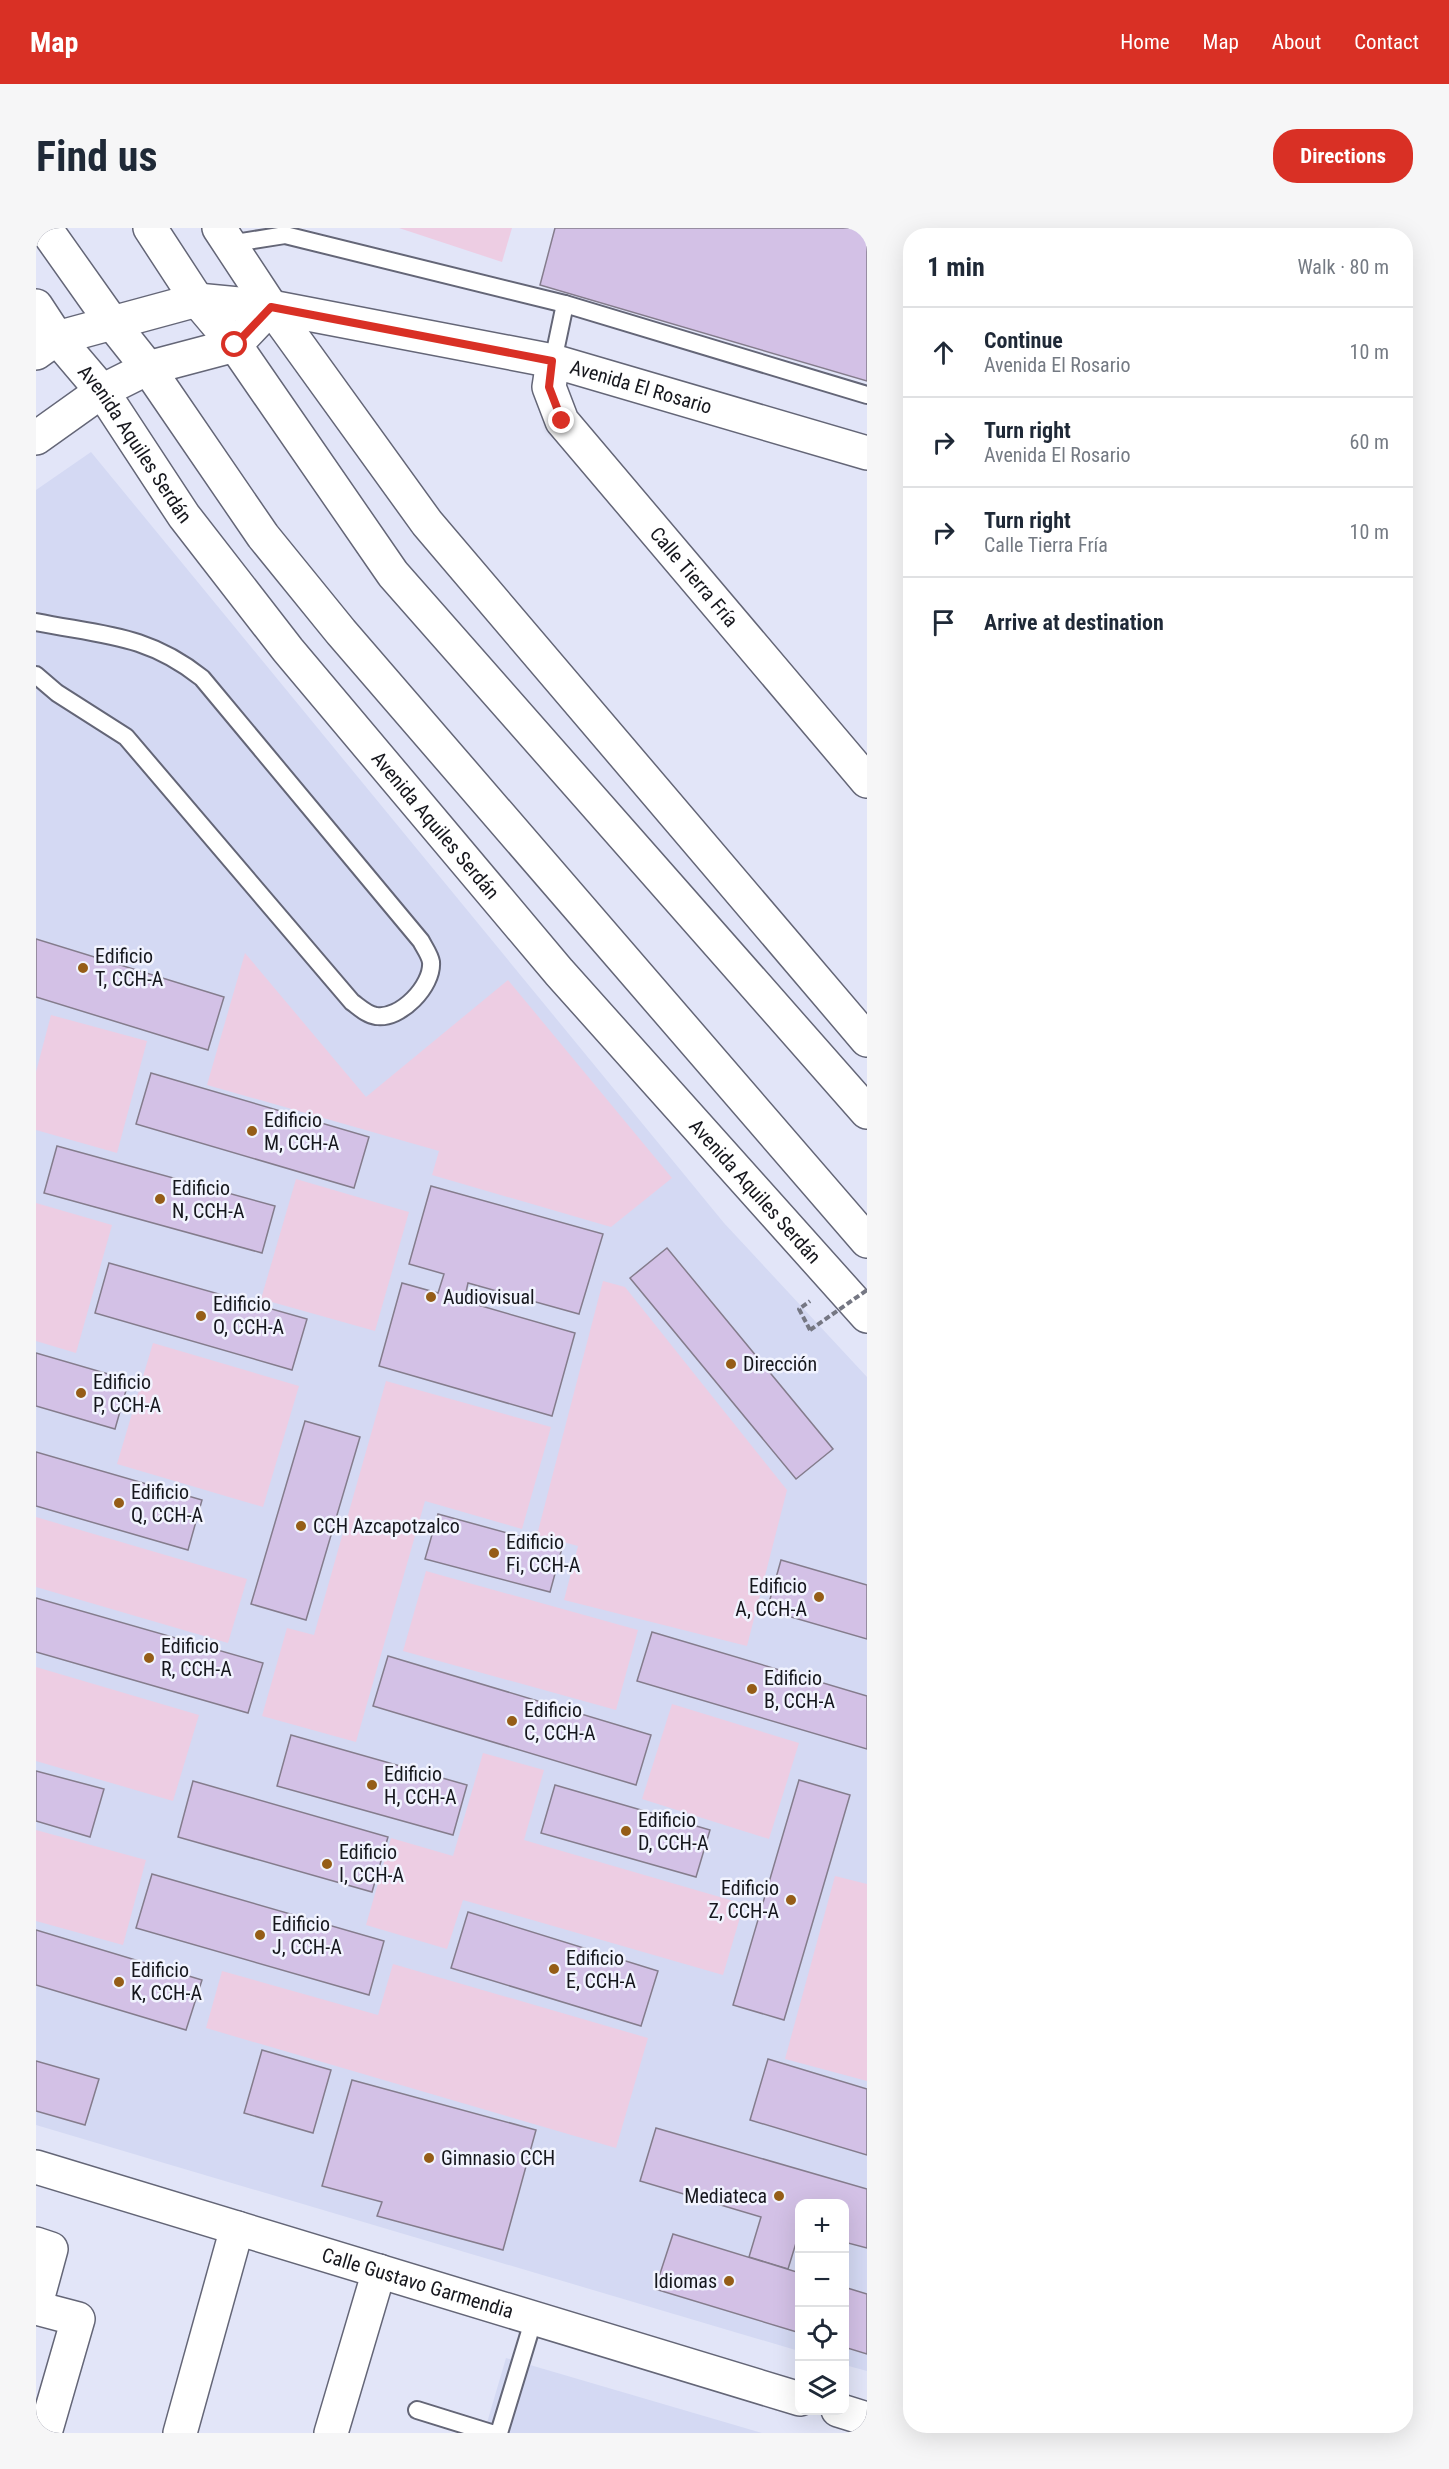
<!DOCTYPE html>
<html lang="en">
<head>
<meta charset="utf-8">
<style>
	:root { --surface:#fff; --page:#f6f6f7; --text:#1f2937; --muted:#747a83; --line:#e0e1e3; --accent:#d93025 }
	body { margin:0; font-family:"Roboto Condensed",sans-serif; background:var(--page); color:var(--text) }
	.controls { position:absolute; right:18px; bottom:18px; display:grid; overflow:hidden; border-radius:12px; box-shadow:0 6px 24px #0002 }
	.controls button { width:54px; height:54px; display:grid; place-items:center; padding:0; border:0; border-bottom:2px solid var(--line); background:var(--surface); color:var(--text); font:30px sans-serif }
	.stop { position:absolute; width:18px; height:18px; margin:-14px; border:4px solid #d93025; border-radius:50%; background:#fff }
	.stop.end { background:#d93025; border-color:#fff; box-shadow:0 2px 6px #0008 }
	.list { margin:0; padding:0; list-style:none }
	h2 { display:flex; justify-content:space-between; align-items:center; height:78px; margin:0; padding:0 24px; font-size:26px }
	h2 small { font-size:20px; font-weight:400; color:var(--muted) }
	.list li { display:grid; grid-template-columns:39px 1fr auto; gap:18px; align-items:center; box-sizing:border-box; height:90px; padding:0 24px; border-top:2px solid var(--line) }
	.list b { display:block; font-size:22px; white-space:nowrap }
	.list p { margin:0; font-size:20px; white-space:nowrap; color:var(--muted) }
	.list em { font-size:20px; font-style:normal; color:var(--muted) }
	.icon { flex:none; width:33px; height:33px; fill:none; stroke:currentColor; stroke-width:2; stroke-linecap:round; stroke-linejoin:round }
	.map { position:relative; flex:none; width:831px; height:2205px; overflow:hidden; border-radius:24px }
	header { display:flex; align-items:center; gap:36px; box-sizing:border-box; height:84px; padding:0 30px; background:var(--accent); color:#fff }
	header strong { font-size:28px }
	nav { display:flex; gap:33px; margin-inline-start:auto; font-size:21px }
	.intro { display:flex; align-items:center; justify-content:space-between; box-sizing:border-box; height:144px; padding:0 36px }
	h1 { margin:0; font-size:42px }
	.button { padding:15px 27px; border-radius:24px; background:var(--accent); color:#fff; font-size:21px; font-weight:700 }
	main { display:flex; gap:36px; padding:0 36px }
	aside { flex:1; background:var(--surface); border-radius:24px; box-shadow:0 6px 24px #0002 }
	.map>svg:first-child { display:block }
	.built { fill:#d4d9f3 }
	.green { fill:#edcde3 }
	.building { fill:#d3c1e6; stroke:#847c8c; stroke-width:1.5 }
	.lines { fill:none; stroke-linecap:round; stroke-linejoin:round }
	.lane-casing { stroke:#646677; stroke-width:20 }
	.street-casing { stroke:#646677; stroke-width:36 }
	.secondary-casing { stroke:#646677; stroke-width:36 }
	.primary-casing { stroke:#646677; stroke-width:36 }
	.path { stroke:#757783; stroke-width:4; stroke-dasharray:6 3; stroke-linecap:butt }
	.lane { stroke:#fff; stroke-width:16 }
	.street { stroke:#fff; stroke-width:33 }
	.secondary { stroke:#fff; stroke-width:33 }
	.primary { stroke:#fff; stroke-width:33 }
	.path-bridge { stroke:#757783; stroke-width:4; stroke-dasharray:6 3; stroke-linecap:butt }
	.route { stroke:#d93025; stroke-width:8 }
	.poi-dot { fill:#955d17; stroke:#f1f3fe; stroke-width:2 }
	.labels { text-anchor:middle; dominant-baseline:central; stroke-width:5; stroke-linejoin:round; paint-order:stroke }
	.street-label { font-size:20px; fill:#16171d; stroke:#f1f3fe }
	.poi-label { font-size:20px; fill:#16171d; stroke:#f1f3fe; text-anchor:start }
</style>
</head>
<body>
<header>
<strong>Map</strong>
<nav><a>Home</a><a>Map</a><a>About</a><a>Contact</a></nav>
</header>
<div class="intro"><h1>Find us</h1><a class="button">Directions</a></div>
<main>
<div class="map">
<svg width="831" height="2205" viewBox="0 0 831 2205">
	<rect width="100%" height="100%" fill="#e2e5f8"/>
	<g class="built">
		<polygon points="55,224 688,995 831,1149 831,2143 809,2137 808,1976 764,1976 763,2123 0,1897 0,262"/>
		<polygon points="470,2130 726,2205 448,2205"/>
	</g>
	<g class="green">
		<polygon points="363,0 476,0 466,34"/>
		<polygon points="209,725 330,869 472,752 636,950 575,999 396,947 403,923 171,857"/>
		<polygon points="15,787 111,813 81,925 0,902 0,844"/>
		<polygon points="260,951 373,984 339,1103 225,1071"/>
		<polygon points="0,975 76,997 40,1125 0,1113"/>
		<polygon points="567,1053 589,1059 751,1262 711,1418 528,1372 542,1318 501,1307"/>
		<polygon points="117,1115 263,1158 227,1279 81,1236"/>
		<polygon points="350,1153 515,1199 486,1301 389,1273 320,1514 226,1488 251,1400 278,1407"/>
		<polygon points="0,1289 211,1351 192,1415 0,1359"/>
		<polygon points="390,1343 602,1402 580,1482 367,1423"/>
		<polygon points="0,1439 163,1487 137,1573 0,1533"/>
		<polygon points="636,1476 763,1515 733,1611 606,1571"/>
		<polygon points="447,1525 508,1542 488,1612 708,1676 687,1747 427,1672 411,1721 330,1697 355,1610 417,1628"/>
		<polygon points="0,1602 110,1632 87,1717 0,1693"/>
		<polygon points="799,1648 831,1656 831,1853 749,1831"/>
		<polygon points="357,1736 612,1810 580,1920 170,1800 186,1743 342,1787"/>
	</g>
	<g class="building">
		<polygon points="519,0 831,0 831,153 504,57"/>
		<polygon points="0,711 188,769 172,822 0,769"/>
		<polygon points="115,845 333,909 318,960 100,896"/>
		<polygon points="21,918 239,978 226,1025 8,965"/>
		<polygon points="395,958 567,1006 543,1086 432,1055 428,1073 539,1105 516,1188 343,1138 366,1055 402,1065 408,1046 373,1036"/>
		<polygon points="631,1020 797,1221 760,1251 594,1050"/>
		<polygon points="73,1035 271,1091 256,1142 59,1085"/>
		<polygon points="0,1125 93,1152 79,1201 0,1178"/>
		<polygon points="269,1193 324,1209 270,1392 215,1376"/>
		<polygon points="0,1224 166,1272 152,1322 0,1278"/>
		<polygon points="402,1286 526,1320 514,1364 389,1331"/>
		<polygon points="745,1332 831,1357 831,1411 731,1382"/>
		<polygon points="0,1370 227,1435 212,1485 0,1424"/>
		<polygon points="616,1404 831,1468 831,1521 601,1453"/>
		<polygon points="352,1428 615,1507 600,1557 337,1478"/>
		<polygon points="255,1507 431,1557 417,1607 241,1558"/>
		<polygon points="0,1543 68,1561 54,1609 0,1593"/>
		<polygon points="763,1552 814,1567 748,1792 697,1777"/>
		<polygon points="157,1553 352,1609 336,1664 142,1609"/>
		<polygon points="519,1557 674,1602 660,1649 505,1605"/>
		<polygon points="116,1646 348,1713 333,1767 100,1700"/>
		<polygon points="432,1684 622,1743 605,1798 415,1740"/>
		<polygon points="0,1702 166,1752 150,1802 0,1757"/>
		<polygon points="226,1822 295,1842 277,1905 208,1885"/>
		<polygon points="732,1831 831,1861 831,1927 714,1892"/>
		<polygon points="0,1833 63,1851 49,1897 0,1883"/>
		<polygon points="316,1852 500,1902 467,2022 341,1988 346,1974 286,1958"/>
		<polygon points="620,1900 831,1961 831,2020 808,2014 808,1976 764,1976 764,2002 752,2041 713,2029 725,1989 604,1953"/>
		<polygon points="637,2006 764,2045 764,2105 619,2061"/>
		<polygon points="808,2059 831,2066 831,2126 808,2119"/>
	</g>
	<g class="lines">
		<g class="lane-casing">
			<g id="lane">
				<polyline points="193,16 249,7 529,76 831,167"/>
				<polyline points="517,133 529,76"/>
				<path d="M0 394C65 407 111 406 166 450L385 713C388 719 394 727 395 734 397 758 364 792 340 788 331 787 323 779 316 774L90 509 21 465 0 447"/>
				<polyline points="381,2182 455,2205"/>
				<polyline points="463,2205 498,2090"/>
			</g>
		</g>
		<g class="street-casing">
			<g id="street">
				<path id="s1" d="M517 133 513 159 526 193 831 553"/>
				<path id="s2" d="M0 1939 764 2171"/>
				<polyline points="0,2016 15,2021 0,2076"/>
				<polyline points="0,2080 42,2091 9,2205"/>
				<polyline points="802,2182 831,2191"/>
				<polyline points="144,2205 201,2000"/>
				<polyline points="295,2205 343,2043"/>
			</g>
		</g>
		<g class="secondary-casing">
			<g id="secondary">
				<polyline points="183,0 235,79 391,295 831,812"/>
				<path id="s3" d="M0 78 21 110 66 163 148 288 252 422 523 744 831 1088"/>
				<path id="s4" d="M0 125 21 110 161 72 235 79 517 133 831 225"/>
				<polyline points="0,210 66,163 112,140 199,117 235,79"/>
			</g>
		</g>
		<g class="primary-casing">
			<g id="primary">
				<polyline points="9,0 77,96 112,140 227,308 305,404 831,1013"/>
				<polyline points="114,0 161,72 199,117 357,346 831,884"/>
			</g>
		</g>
		<polyline class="path" points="774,1102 763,1081 774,1073"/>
		<use href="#lane" class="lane"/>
		<use href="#street" class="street"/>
		<use href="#secondary" class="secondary"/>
		<use href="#primary" class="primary"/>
		<polyline class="path-bridge" points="774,1102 831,1062"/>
	</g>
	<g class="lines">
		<polyline class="route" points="199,117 235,79 516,133 513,159 526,193"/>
	</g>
	<g class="poi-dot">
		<circle cx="47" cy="740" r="6"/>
		<circle cx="216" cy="903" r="6"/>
		<circle cx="124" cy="971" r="6"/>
		<circle cx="395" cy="1069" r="6"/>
		<circle cx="165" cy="1088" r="6"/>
		<circle cx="695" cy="1136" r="6"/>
		<circle cx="45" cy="1165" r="6"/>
		<circle cx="83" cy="1275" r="6"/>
		<circle cx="265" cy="1298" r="6"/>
		<circle cx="458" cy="1325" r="6"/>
		<circle cx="783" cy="1369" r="6"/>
		<circle cx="113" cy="1430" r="6"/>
		<circle cx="716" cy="1461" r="6"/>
		<circle cx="476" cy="1493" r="6"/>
		<circle cx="336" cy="1557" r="6"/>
		<circle cx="590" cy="1603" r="6"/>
		<circle cx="291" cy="1636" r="6"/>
		<circle cx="755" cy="1672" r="6"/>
		<circle cx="224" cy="1707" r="6"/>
		<circle cx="518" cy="1741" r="6"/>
		<circle cx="83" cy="1754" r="6"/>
		<circle cx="393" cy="1930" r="6"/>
		<circle cx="743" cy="1968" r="6"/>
		<circle cx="693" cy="2053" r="6"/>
	</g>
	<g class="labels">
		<g class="street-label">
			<text stroke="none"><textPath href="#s4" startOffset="624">Avenida El Rosario</textPath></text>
			<text stroke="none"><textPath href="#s3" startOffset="170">Avenida Aquiles Serdán</textPath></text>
			<text stroke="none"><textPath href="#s1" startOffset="267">Calle Tierra Fría</textPath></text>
			<text stroke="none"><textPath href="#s3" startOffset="656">Avenida Aquiles Serdán</textPath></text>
			<text stroke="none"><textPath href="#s3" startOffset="1142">Avenida Aquiles Serdán</textPath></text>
			<text stroke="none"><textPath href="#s2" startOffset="399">Calle Gustavo Garmendia</textPath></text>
		</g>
		<g class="poi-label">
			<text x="59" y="728">Edificio<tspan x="59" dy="23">T, CCH-A</tspan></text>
			<text x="228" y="892">Edificio<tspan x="228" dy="23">M, CCH-A</tspan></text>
			<text x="136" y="960">Edificio<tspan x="136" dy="23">N, CCH-A</tspan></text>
			<text x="407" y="1069">Audiovisual</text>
			<text x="177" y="1076">Edificio<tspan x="177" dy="23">O, CCH-A</tspan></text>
			<text x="707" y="1136">Dirección</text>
			<text x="57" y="1154">Edificio<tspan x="57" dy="23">P, CCH-A</tspan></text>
			<text x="95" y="1264">Edificio<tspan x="95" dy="23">Q, CCH-A</tspan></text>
			<text x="277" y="1298">CCH Azcapotzalco</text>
			<text x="470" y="1314">Edificio<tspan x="470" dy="23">Fi, CCH-A</tspan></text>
			<text x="771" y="1358" text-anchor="end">Edificio<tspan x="771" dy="23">A, CCH-A</tspan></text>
			<text x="125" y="1418">Edificio<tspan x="125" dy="23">R, CCH-A</tspan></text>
			<text x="728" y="1450">Edificio<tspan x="728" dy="23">B, CCH-A</tspan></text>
			<text x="488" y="1482">Edificio<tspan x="488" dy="23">C, CCH-A</tspan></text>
			<text x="348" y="1546">Edificio<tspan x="348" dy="23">H, CCH-A</tspan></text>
			<text x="602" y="1592">Edificio<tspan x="602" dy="23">D, CCH-A</tspan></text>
			<text x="303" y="1624">Edificio<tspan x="303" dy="23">I, CCH-A</tspan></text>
			<text x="743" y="1660" text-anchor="end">Edificio<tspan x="743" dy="23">Z, CCH-A</tspan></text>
			<text x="236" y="1696">Edificio<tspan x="236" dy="23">J, CCH-A</tspan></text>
			<text x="530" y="1730">Edificio<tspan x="530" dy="23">E, CCH-A</tspan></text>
			<text x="95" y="1742">Edificio<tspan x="95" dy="23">K, CCH-A</tspan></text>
			<text x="405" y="1930">Gimnasio CCH</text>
			<text x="731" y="1968" text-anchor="end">Mediateca</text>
			<text x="681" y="2053" text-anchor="end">Idiomas</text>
		</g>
	</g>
</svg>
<div class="controls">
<button>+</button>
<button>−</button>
<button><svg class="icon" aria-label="locate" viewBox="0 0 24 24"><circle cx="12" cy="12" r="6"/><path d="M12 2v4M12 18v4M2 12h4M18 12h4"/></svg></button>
<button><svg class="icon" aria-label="layers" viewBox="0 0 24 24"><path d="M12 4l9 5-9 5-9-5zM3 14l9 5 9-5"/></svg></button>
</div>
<div class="stop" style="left:199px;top:117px"></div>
<div class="stop end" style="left:526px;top:193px"></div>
</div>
<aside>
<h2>1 min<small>Walk · 80 m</small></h2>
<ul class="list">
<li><svg class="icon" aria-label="ahead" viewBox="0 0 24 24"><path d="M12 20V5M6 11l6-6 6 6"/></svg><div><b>Continue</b><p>Avenida El Rosario</p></div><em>10 m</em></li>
<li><svg class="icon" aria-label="right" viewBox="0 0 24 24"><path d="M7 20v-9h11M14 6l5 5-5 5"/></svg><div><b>Turn right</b><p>Avenida El Rosario</p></div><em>60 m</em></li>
<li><svg class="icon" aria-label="right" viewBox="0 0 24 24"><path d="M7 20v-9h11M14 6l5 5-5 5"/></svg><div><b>Turn right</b><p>Calle Tierra Fría</p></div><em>10 m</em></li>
<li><svg class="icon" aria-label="arrive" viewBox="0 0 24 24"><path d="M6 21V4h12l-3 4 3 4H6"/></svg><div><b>Arrive at destination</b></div></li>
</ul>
</aside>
</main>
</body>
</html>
